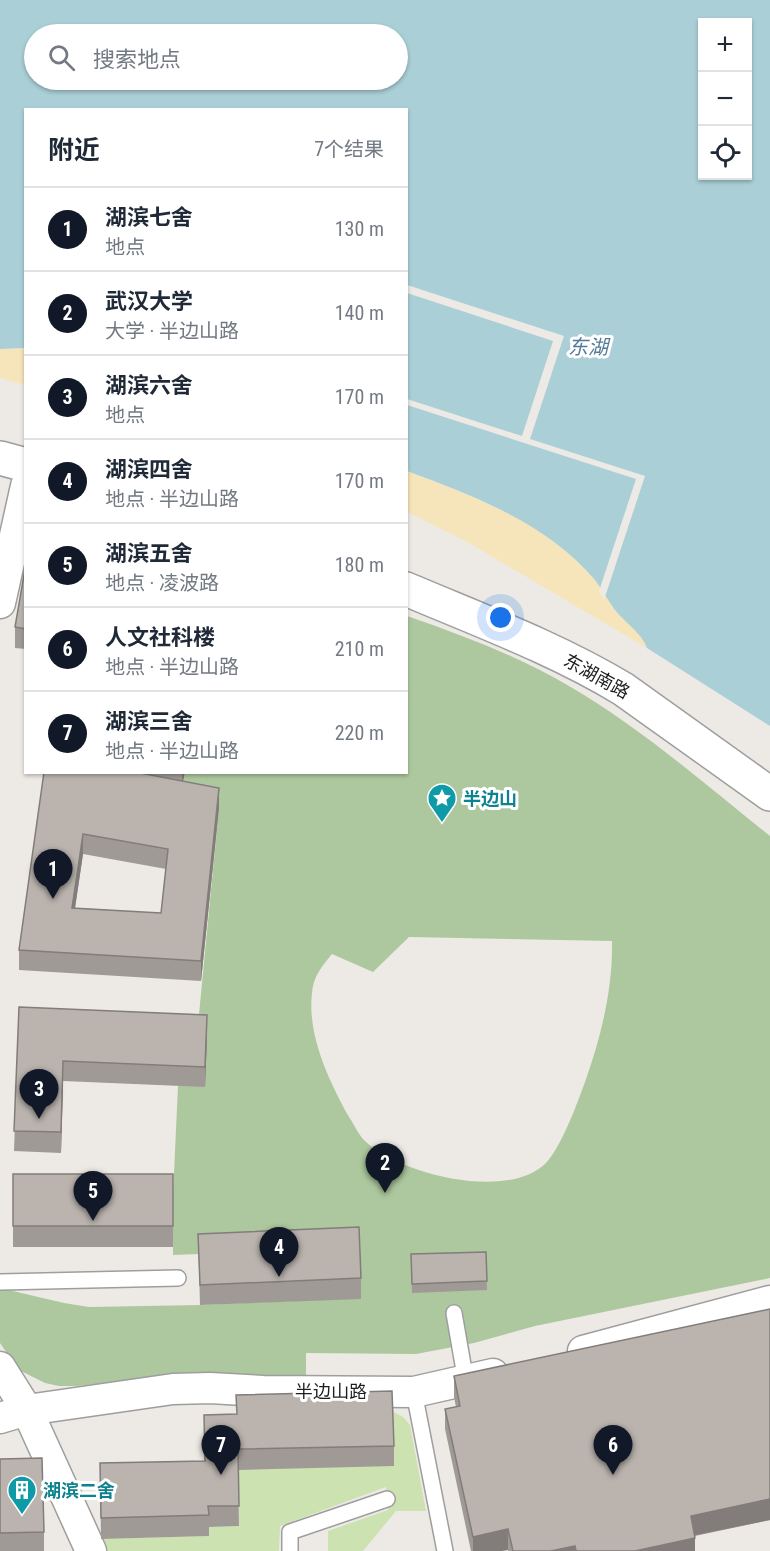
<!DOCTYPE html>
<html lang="zh">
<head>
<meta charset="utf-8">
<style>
	:root { --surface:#fff; --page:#f2f2f3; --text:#1f2937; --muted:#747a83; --line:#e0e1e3; --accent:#111827 }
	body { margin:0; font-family:"Roboto Condensed","Noto Sans SC",sans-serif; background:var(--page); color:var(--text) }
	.controls { position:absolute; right:18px; top:18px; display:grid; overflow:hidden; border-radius:0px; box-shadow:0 2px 4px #0004 }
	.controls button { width:54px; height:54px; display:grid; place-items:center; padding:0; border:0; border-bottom:2px solid var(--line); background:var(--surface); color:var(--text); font:30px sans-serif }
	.you { position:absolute; left:501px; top:618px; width:21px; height:21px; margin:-15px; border:4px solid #fff; border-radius:50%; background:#1a73e8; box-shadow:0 0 0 9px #1a73e833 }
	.badge { display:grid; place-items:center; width:39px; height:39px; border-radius:50%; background:var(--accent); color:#fff; font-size:20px; font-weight:700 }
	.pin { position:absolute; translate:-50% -50px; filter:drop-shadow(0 2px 3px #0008) }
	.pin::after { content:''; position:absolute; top:32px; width:21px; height:18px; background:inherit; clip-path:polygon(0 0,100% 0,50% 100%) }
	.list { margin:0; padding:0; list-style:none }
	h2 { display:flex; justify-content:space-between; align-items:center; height:78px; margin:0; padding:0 24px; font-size:26px }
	h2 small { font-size:20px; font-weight:400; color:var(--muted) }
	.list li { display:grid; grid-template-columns:39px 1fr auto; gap:18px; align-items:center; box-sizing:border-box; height:84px; padding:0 24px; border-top:2px solid var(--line) }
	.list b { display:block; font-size:22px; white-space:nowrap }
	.list p { margin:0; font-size:20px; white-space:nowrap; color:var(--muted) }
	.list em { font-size:20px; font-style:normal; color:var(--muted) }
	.icon { flex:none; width:33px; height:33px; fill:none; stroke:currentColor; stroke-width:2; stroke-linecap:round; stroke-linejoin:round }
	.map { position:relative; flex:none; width:770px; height:1551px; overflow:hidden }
	.search { position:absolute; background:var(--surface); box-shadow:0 2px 4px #0004; left:24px; top:24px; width:384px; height:66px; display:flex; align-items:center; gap:15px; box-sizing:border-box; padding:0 21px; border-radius:33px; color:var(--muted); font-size:22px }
	.panel { position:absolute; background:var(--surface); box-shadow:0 2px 4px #0004; left:24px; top:108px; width:384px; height:666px; border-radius:0px }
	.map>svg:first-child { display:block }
	.grass { fill:#cce2b0 }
	.forest { fill:#adc89e; fill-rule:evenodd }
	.sand { fill:#f6e5ba }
	.water { fill:#aacfd6; fill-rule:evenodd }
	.pier { fill:#edeae5 }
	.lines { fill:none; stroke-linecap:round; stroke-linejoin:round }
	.service-casing { stroke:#9e9e9e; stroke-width:18 }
	.minor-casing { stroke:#9e9e9e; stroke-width:33 }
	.tertiary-casing { stroke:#9e9e9e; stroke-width:36 }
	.service { stroke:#fff; stroke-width:15 }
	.minor { stroke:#fff; stroke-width:30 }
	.tertiary { stroke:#fff; stroke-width:33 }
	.wall { fill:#a09a96; fill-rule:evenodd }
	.shaded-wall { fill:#827d7a }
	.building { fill:#bab3ae; stroke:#827d7a; stroke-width:1.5; fill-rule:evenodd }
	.labels { text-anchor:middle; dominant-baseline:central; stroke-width:6; stroke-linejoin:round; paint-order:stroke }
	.street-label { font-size:18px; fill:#1d1d1d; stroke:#fff }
	.culture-label { font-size:18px; font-weight:bold; fill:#0d838f; stroke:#fff; text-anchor:start }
	.water-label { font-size:20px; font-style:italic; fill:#527b9a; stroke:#fff }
</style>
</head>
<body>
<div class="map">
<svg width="770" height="1551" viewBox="0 0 770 1551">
	<rect width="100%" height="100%" fill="#edeae5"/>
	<polygon class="grass" points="392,1411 403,1417 410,1425 426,1511 396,1511 363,1551 328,1551 328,1531 388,1510 386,1487 280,1526 279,1551 107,1551 101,1539 208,1536 208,1527 239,1526 238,1470"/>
	<path class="forest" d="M407 616C462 635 518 656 569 686 641 728 705 784 770 836V1278L535 1326 474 1343 416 1354 306 1353V1375L170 1376 77 1386H59L45 1383 21 1371 13 1362 0 1343V1288L64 1303 89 1307 200 1305 361 1298 358 1248 173 1255V1195L178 1086 197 1035 219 808 179 800 185 773 406 772ZM409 937 612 941C613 989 601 1037 585 1082 577 1104 561 1148 545 1164 506 1201 398 1174 364 1140 358 1134 354 1124 349 1117 329 1081 307 1035 312 993 313 977 322 966 332 954L373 972Z"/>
	<g class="sand">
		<polygon points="25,348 25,385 0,378 0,349"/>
		<path d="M406 471C474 496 547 523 595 580 603 589 608 601 615 610 626 624 641 632 647 648L469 543 407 512Z"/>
	</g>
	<path class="water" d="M0 0H770V726L647 648C641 632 626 624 615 610 608 601 602 589 595 580 547 523 474 496 407 471L406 110H26L25 348 0 349ZM702 22H748V176H702ZM34 34H398V80H34Z"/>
	<polygon class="pier" points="407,285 564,336 530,439 645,476 604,600 599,591 636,479 407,405 407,399 522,436 553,341 407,293"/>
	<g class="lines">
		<g class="service-casing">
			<g id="service">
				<polyline points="0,1282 178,1278"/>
				<polyline points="454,1313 466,1382"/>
				<polyline points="414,1392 445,1551"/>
				<polyline points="290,1551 290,1532 387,1499"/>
			</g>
		</g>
		<g class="minor-casing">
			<g id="minor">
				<polyline points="0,603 26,486"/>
				<polyline points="583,1351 770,1301"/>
				<polyline points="0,1367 27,1410 91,1551"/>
				<polyline points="0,1418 27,1410 173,1389 210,1388 263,1391 414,1392 493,1374"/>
			</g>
		</g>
		<g class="tertiary-casing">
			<g id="tertiary">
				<polyline points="0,458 26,465"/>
				<path d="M406 589C479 620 555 648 623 689L770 794"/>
			</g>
		</g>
		<use href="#service" class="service"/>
		<use href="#minor" class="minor"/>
		<use href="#tertiary" class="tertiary"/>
	</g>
	<g class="wall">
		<polygon points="26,569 26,649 15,648 15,627"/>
		<path d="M44 772H185L183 781 219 808 201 981 19 970V950ZM83 854 166 869 161 913 75 908Z"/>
		<polygon points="19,1007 207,1036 205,1087 63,1081 61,1153 14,1151"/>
		<rect x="13" y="1174" width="160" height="73"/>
		<polygon points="198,1234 361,1278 361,1299 200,1305"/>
		<polygon points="486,1252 487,1290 412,1293 411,1254"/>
		<polygon points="770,1309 770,1520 695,1536 695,1551 508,1551 508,1550 501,1551 471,1551 445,1429 445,1409 456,1407 454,1397 454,1376"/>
		<polygon points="204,1415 394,1446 394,1466 238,1470 239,1526 209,1527 209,1536 101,1539 100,1463 205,1461"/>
		<polygon points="0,1459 44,1532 44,1551 0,1551"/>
	</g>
	<g class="shaded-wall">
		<polygon points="182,772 185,772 182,787"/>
		<polygon points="219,788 219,808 201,981 201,961"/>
		<polygon points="83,834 83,854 72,928 72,908"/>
		<polygon points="207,1015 207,1036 205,1087 205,1067"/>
		<polygon points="63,1061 63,1081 61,1153 61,1132"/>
		<polygon points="770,1499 770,1520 691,1536 691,1516"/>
		<polygon points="508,1529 508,1550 501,1551 473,1551 473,1537"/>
		<polygon points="695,1538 695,1551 635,1551"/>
		<polygon points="575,1546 575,1551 551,1551"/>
	</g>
	<g class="building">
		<polygon points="25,569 26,569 26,629 15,627"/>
		<path d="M44 772H135L219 788 201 961 19 950ZM83 834 168 849 161 913 72 908Z"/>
		<polygon points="19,1007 207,1015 205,1067 63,1061 61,1132 14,1131"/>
		<rect x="13" y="1174" width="160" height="52"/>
		<polygon points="359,1227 361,1278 200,1285 198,1234"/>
		<polygon points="486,1252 487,1281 412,1284 411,1254"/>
		<polygon points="770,1309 770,1499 691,1516 695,1538 635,1551 576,1551 575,1546 551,1551 513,1551 508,1529 473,1537 445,1409 460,1406 454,1376"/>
		<polygon points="392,1391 394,1446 238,1449 239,1506 208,1506 209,1515 101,1518 100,1463 205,1461 204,1415 237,1414 236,1395"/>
		<polygon points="42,1458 44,1532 0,1533 0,1459"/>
	</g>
	<defs>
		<g id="sight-pin" transform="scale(1.5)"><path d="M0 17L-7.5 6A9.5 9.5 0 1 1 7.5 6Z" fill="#0f9aa8" stroke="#fff"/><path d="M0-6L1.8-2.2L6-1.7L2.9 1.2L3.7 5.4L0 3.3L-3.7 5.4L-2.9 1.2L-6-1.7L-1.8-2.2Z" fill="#fff"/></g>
		<g id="building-pin" transform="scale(1.5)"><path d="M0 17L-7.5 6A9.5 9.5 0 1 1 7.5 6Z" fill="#0f9aa8" stroke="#fff"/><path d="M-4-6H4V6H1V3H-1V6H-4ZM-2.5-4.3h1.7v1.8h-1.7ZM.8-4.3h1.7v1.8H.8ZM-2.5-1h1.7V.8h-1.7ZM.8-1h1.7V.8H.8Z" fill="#fff"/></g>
	</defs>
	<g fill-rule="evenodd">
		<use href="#sight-pin" x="442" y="798"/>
		<use href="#building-pin" x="22" y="1490"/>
	</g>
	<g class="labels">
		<g class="street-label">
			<text transform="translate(597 676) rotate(29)">东湖南路</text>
			<text x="331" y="1391">半边山路</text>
		</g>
		<g class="culture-label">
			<text x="463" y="798">半边山</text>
			<text x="43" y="1490">湖滨二舍</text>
		</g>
		<g class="water-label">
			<text x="588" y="347">东湖</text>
		</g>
	</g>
</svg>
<div class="controls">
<button>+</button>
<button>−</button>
<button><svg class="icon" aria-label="locate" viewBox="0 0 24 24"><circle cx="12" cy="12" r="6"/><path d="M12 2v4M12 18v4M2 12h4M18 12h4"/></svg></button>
</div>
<div class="you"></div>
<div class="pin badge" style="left:53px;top:899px">1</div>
<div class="pin badge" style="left:385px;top:1193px">2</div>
<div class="pin badge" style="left:39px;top:1119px">3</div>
<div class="pin badge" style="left:279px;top:1277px">4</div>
<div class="pin badge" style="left:93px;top:1221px">5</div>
<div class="pin badge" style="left:613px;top:1475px">6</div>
<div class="pin badge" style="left:221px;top:1475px">7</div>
<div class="search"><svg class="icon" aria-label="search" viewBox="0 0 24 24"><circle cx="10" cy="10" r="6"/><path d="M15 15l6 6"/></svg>搜索地点</div>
<section class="panel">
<h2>附近<small>7个结果</small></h2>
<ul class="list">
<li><span class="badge">1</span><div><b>湖滨七舍</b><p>地点</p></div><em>130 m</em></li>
<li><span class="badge">2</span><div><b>武汉大学</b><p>大学 · 半边山路</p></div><em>140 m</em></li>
<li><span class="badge">3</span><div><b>湖滨六舍</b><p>地点</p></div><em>170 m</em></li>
<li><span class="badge">4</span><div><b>湖滨四舍</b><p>地点 · 半边山路</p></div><em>170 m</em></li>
<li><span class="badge">5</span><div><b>湖滨五舍</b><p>地点 · 凌波路</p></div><em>180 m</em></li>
<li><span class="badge">6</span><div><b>人文社科楼</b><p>地点 · 半边山路</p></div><em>210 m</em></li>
<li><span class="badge">7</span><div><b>湖滨三舍</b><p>地点 · 半边山路</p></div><em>220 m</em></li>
</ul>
</section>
</div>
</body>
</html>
